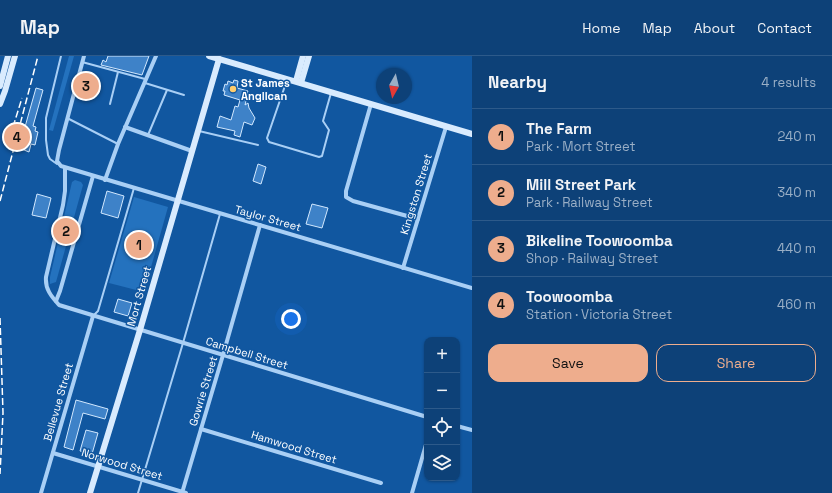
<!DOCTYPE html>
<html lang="en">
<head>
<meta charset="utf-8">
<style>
	:root { --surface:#0d4178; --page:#1b4c80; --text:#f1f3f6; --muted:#9aafc6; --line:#2d5a8a; --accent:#eead8d }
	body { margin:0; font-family:"Space Grotesk",sans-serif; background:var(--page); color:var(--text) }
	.controls { position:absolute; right:12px; bottom:12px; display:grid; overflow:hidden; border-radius:8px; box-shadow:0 1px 3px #0004 }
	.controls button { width:36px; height:36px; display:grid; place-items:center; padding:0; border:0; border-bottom:1px solid var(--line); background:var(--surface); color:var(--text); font:20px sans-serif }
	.compass { position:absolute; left:376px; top:12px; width:36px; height:36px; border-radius:50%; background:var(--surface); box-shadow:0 1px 3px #0004; rotate:188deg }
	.you { position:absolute; left:291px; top:263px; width:14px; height:14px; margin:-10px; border:3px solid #fff; border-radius:50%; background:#1a73e8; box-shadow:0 0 0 6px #1a73e833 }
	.badge { display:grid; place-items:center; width:26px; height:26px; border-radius:50%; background:var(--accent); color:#111; font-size:13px; font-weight:700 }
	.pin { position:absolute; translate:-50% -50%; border:2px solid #fff; box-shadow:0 1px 4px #0006 }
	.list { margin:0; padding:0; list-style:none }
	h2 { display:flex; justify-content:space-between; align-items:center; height:52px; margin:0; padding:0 16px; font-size:17px }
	h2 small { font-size:13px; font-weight:400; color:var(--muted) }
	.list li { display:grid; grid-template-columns:26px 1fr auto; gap:12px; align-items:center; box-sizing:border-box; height:56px; padding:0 16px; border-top:1px solid var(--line) }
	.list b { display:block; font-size:15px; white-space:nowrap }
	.list p { margin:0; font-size:13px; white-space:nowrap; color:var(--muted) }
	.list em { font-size:13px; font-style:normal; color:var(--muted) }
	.actions { display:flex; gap:8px; padding:12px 16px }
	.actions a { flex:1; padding:9px 0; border:1px solid var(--accent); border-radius:12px; text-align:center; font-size:14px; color:var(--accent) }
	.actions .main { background:var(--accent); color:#111 }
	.icon { flex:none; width:22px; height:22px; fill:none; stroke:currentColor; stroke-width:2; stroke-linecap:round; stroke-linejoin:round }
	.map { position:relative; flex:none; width:472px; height:437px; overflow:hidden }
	header { display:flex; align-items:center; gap:24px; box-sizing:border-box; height:56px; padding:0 20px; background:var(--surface); border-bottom:1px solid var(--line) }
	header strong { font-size:19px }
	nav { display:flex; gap:22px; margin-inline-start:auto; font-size:14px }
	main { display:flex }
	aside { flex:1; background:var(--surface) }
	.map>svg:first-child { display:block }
	.green { fill:#2472be }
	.building { fill:#3e82c8; stroke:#d2e8fe }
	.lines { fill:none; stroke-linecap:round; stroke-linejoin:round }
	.lane { stroke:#a9cff5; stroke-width:2 }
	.street { stroke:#a9cff5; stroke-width:4 }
	.secondary { stroke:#d9ebfe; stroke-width:6 }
	.rail { stroke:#fff; stroke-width:1.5; stroke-dasharray:7 3; stroke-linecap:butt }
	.poi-dot { fill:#ffcd6d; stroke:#1157a0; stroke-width:1.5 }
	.labels { text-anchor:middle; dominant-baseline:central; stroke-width:3; stroke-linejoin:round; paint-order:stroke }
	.poi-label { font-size:11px; font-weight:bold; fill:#fff; stroke:#1157a0; text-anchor:start }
	.street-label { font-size:11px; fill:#fff; stroke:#1157a0 }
</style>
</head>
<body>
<header>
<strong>Map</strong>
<nav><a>Home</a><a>Map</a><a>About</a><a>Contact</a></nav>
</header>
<main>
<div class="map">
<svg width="472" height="437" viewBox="0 0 472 437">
	<rect width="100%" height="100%" fill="#1157a0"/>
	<g class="green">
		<polygon points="69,0 74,0 53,75 49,74"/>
		<polygon points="75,124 81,126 83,129 56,226 50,228 50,221 72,126"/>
		<polygon points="134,141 168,151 144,236 109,227"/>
	</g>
	<g class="building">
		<polygon points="108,0 149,0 142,19 101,9 103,4 106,6"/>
		<polygon points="234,24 238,25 237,32 248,35 247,37 248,37 245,49 248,47 249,52 255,62 252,69 244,66 240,81 234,79 235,75 217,71 220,60 231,64 235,50 238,51 240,44 224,39 225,35 223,35 225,28 227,29 228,25 233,27"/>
		<polygon points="36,32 43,34 33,70 36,71 35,75 38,76 35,89 31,88 29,96 19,92"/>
		<polygon points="258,108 266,111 261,128 253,125"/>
		<polygon points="107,135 124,140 118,162 101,157"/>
		<polygon points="37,138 51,142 46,162 32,159"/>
		<polygon points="312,148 328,152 322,172 306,168"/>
		<polygon points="118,243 132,247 128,260 114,256"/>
		<polygon points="76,344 108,353 105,363 83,357 73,394 64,391"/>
		<polygon points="86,374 98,377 92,398 80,395"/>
	</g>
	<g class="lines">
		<g class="lane">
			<polyline points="82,6 145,23"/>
			<polyline points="287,24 267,82 269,86 319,101 322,100 329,74 323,65 331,37"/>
			<polyline points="145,27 184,39"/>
			<polyline points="110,48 118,16"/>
			<polyline points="67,62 118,88"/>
			<polyline points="199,75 258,89"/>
			<polyline points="148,79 167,34"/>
			<polyline points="57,108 50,103 48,99 46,84 46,62 61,0"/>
			<polyline points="93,260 98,255 134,132"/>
			<polyline points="138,437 183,287 220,158"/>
		</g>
		<g class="street">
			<polyline points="84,0 59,94 57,105 61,110 472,232"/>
			<polyline points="371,48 346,135 346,141 353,145 418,163"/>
			<polyline points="125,71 192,95"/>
			<path d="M65 112V135L63 149 46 221C45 233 51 240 59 249L427 361"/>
			<polyline points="105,124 118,88 156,0"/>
			<polyline points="403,212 446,71"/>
			<polyline points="56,245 60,235 93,120"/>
			<polyline points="457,370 472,374"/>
			<polyline points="201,373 381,427"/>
			<polyline points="53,397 186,437"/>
			<polyline points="41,437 93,260"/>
			<polyline points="182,437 223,299 260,169"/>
			<polyline points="412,437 427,385"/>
		</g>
		<g class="secondary">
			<polyline points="209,0 472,78"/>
			<polyline points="296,25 303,0"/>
			<polyline points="301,27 309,0"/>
			<polyline points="0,30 8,0"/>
			<polyline points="0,48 5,35 15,0"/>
			<polyline points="90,437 140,274 219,3"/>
		</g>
		<g class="rail">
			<polyline points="13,71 22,42"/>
			<polyline points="0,145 38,0"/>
			<polyline points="0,262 3,357 0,418"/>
		</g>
	</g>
	<circle class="poi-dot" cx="233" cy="33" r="4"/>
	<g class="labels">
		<g class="poi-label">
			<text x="241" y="27">St James<tspan x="241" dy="13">Anglican</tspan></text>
		</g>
		<g class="street-label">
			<text transform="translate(416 138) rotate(-73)">Kingston Street</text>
			<text transform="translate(268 162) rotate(16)">Taylor Street</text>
			<text transform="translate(139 240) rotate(-74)">Mort Street</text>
			<text transform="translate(247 297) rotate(17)">Campbell Street</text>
			<text transform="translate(203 335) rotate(-73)">Gowrie Street</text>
			<text transform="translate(58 346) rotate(-74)">Bellevue Street</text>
			<text transform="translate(294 391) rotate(17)">Hamwood Street</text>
			<text transform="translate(122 408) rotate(17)">Norwood Street</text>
		</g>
	</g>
</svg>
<div class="controls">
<button>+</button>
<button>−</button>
<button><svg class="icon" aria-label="locate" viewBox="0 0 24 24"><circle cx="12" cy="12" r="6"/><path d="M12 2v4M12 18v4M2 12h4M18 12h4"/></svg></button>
<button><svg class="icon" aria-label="layers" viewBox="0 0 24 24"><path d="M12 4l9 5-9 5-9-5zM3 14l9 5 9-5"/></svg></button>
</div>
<svg class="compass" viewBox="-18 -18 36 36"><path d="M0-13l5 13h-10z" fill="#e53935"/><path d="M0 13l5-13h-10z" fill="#9aafc6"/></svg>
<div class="you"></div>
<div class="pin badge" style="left:139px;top:189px">1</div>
<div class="pin badge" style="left:66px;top:175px">2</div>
<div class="pin badge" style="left:86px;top:30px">3</div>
<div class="pin badge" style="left:17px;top:81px">4</div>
</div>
<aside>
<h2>Nearby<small>4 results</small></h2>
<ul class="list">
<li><span class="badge">1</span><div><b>The Farm</b><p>Park · Mort Street</p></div><em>240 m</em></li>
<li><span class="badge">2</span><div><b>Mill Street Park</b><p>Park · Railway Street</p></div><em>340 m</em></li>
<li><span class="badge">3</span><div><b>Bikeline Toowoomba</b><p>Shop · Railway Street</p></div><em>440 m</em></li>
<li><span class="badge">4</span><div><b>Toowoomba</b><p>Station · Victoria Street</p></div><em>460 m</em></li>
</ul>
<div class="actions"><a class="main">Save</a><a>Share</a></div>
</aside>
</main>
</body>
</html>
